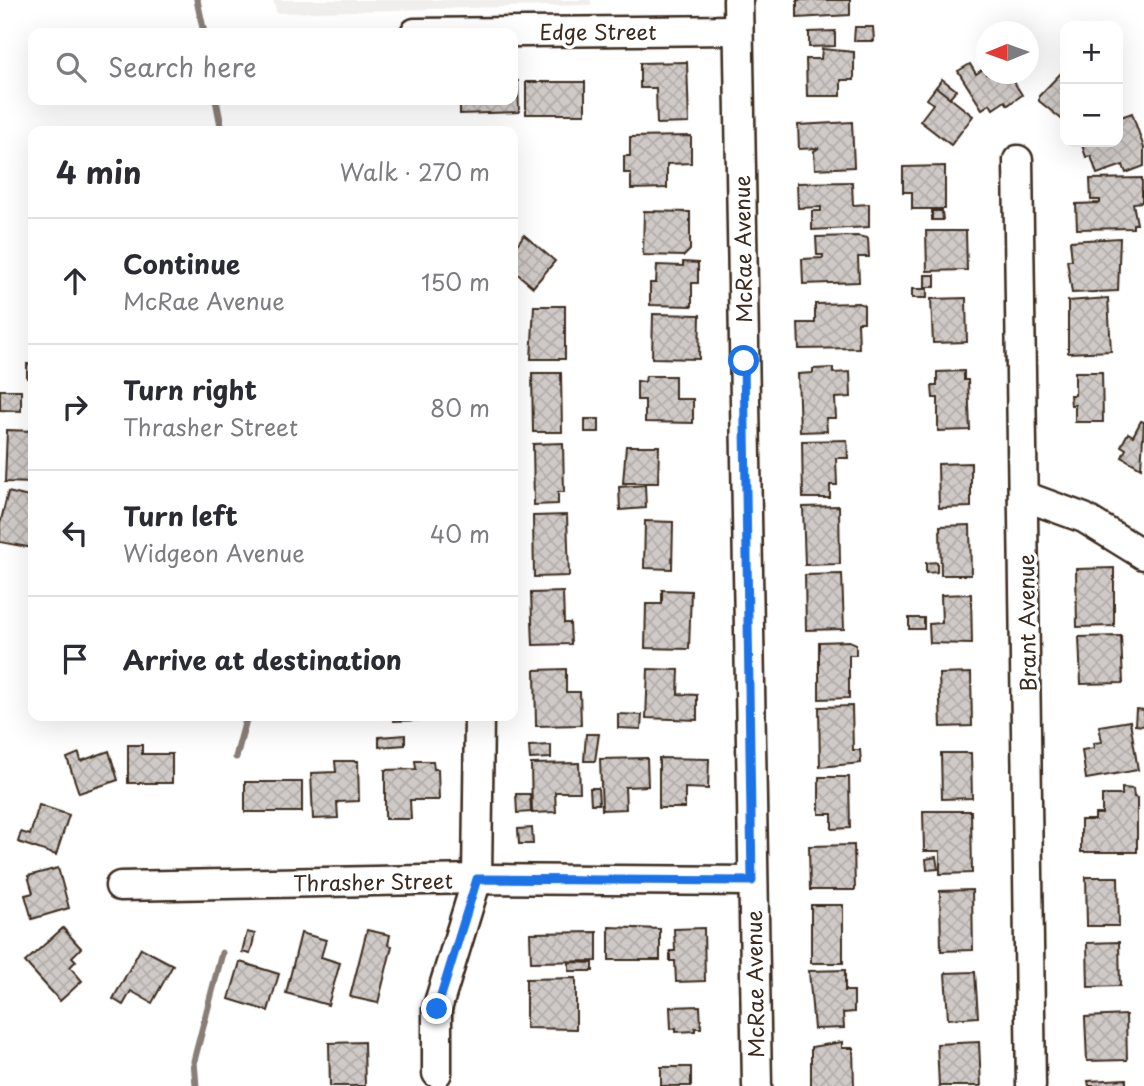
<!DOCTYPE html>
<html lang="en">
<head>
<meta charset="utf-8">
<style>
	:root { --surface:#fff; --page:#f2f2f3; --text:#2b2b33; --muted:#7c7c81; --line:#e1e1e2 }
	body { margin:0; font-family:"Playpen Sans",sans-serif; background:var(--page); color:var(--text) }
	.controls { position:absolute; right:21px; top:21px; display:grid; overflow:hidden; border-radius:14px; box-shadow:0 7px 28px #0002 }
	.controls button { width:63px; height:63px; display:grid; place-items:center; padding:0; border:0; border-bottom:2px solid var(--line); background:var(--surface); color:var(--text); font:35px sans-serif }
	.compass { position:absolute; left:976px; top:21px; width:63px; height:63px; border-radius:50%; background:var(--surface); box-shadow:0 7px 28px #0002; rotate:269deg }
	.stop { position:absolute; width:21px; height:21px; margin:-16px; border:5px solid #1a73e8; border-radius:50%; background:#fff }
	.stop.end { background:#1a73e8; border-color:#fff; box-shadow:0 2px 7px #0008 }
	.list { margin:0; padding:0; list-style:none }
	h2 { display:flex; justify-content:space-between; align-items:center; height:91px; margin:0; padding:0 28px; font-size:30px }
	h2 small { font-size:23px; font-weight:400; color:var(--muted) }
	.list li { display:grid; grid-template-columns:46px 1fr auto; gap:21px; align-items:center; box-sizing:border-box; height:126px; padding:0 28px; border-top:2px solid var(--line) }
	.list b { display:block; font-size:26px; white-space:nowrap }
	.list p { margin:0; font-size:23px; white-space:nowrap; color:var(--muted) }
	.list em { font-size:23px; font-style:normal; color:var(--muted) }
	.icon { flex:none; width:38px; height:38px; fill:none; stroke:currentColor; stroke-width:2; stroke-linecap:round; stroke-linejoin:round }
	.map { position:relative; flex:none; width:1144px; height:1086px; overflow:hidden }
	.search { position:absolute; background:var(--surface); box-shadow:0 7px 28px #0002; left:28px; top:28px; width:490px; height:77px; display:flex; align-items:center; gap:18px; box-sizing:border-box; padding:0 24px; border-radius:14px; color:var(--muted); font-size:26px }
	.panel { position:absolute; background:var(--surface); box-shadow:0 7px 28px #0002; left:28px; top:126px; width:490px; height:595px; border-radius:14px }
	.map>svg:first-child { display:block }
	.built { fill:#f1efee }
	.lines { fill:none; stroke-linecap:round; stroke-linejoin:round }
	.stream { stroke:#887e77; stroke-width:7 }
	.building { fill:url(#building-cross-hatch); stroke:#3b2a1e; stroke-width:2 }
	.minor-casing { stroke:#3b2a1e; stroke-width:33 }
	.minor { stroke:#fff; stroke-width:28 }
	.route { stroke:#1a73e8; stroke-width:9 }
	.labels { text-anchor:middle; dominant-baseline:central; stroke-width:7; stroke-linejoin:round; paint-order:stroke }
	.street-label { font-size:21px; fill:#3b2a1e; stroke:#fff }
</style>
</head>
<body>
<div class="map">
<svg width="1144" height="1086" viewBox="0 0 1144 1086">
	<defs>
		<pattern id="building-cross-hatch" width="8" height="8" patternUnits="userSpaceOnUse" patternTransform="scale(1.75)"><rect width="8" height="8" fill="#cfcac7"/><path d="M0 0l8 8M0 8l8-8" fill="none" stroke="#b3aeaa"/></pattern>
	</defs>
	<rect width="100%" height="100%" fill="#fff"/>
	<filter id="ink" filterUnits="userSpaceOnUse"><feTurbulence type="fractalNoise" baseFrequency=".0143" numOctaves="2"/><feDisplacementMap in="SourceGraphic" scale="14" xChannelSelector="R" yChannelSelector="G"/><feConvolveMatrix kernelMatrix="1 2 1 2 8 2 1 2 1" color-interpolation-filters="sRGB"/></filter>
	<g filter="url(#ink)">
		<polygon class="built" points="273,0 591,0 591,5 277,13"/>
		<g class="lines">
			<g class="stream">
				<polyline points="197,0 204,33"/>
				<polyline points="216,100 222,131"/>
				<polyline points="236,757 247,716"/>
				<polyline points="196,1086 194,1061 222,953"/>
			</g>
		</g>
		<g class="building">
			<polygon points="797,0 850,0 850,15 797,18"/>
			<polygon points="855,27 873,27 874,41 854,41"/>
			<polygon points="835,31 835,46 809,47 809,32"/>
			<polygon points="822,49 854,52 854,80 841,80 841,96 807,96 806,59 821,59"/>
			<polygon points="687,62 689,123 657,124 656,88 640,88 640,63"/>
			<polygon points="970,64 976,74 986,67 986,74 1009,74 1022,95 1008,105 1005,101 993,109 990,104 982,109 958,71"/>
			<polygon points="1064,70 1065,70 1065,122 1039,101 1039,96"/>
			<polygon points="942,79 956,90 949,98 936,87"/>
			<polygon points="518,81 519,112 460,114 460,100 513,100 513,82"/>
			<rect x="526" y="82" width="59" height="32"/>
			<polygon points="936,87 973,116 951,145 920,121 933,104 927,99"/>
			<polygon points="1132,113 1144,148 1144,166 1126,173 1123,165 1097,174 1091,156 1086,157 1081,142 1118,142 1118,118"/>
			<polygon points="852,122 854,167 815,169 814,151 819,148 799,149 798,125"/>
			<polygon points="691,136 691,163 667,164 667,188 631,189 631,173 624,173 624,156 630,156 630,137"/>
			<polygon points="945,166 945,209 912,209 912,192 903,192 903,167"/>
			<polygon points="1142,178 1142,202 1133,203 1137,224 1133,224 1133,228 1077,229 1076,204 1100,203 1100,200 1091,200 1090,179"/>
			<polygon points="852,182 853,205 869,204 869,227 812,230 812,211 821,211 821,207 798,208 797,183"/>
			<polygon points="644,211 690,212 690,250 684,256 643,255"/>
			<polygon points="932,211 942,211 943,220 932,220"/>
			<polygon points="926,231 966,231 967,270 927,271"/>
			<polygon points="524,235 555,261 533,287 513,270 513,250"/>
			<polygon points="857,236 868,238 869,257 858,257 859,282 803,284 802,259 823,258 823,255 817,255 816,237"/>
			<polygon points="1120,238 1118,291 1072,293 1067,260 1072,260 1070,241"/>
			<polygon points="683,262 698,263 698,283 692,283 692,306 650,305 650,283 656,283 657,265 683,266"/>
			<rect x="925" y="275" width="10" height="12"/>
			<rect x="912" y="289" width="15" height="9"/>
			<polygon points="966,298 967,342 933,343 931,299"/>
			<polygon points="1108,298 1111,351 1068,353 1068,301"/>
			<polygon points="858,303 864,305 864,322 858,322 859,348 799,349 798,323 815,323 815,304"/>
			<polygon points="534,306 565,306 565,359 531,359"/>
			<polygon points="653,314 700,315 699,359 652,358"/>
			<polygon points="27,364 33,365 33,378 27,378"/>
			<polygon points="833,368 833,373 850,372 851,397 835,398 836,418 826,418 827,431 800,432 798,374 813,373 813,369"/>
			<polygon points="964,371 964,380 968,380 970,430 938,431 938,398 933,398 932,386 937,386 937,372"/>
			<polygon points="1075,372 1102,372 1103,422 1075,422 1075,405 1071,405 1070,395 1075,395"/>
			<polygon points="532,373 561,373 562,432 533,432"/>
			<polygon points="646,376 675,376 675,399 693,399 693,423 645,422 645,400 637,400 637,381 645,382"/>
			<polygon points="0,390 21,390 21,411 0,410"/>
			<rect x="585" y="419" width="14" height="13"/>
			<polygon points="1141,421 1144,422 1141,468 1122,457 1126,449 1121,446 1128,433 1133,436"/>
			<polygon points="7,430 33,431 33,483 5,482"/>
			<polygon points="847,440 848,458 836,458 837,485 830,485 830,498 803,498 802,441"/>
			<polygon points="563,443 564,492 558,492 558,504 534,505 533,444"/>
			<polygon points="626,446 659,446 658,483 623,483"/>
			<polygon points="971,463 971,507 939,508 938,464"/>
			<polygon points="645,485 646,508 620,510 619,487"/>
			<polygon points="8,492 33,498 33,548 0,542 0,524"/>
			<polygon points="839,506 840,564 805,565 803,507"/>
			<polygon points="567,515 569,576 534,577 533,516"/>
			<polygon points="645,521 673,522 672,569 644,568"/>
			<polygon points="970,525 971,575 941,575 940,526"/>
			<polygon points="937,562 937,572 926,573 926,563"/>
			<polygon points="1114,568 1114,626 1077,627 1076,569"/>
			<polygon points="842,574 844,629 806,630 805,575"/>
			<polygon points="662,590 691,591 689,649 645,648 646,604 662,604"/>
			<polygon points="563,592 564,623 570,623 571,644 533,645 531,593"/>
			<polygon points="971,594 972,644 930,643 929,624 942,623 941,595"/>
			<rect x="909" y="618" width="15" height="11"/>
			<polygon points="1121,636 1123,683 1081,684 1079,637"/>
			<polygon points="849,641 856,644 856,655 849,655 849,698 819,699 819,642"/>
			<polygon points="566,669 566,692 580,692 581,725 536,726 535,670"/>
			<polygon points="648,669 679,670 678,694 697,695 697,720 646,718"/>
			<polygon points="971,673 972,726 941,727 939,674"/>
			<polygon points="852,706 853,750 860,750 861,763 820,767 819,707"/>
			<polygon points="1136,709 1144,710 1144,726 1135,725"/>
			<polygon points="618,714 642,715 641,729 618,728"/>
			<polygon points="394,716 423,716 423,720 394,721"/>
			<polygon points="1130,721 1138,770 1086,779 1082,750 1094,748 1093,743 1102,742 1099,726"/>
			<polygon points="586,734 599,734 595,761 584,761"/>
			<polygon points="405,735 405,745 379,747 379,737"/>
			<polygon points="128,745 142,745 142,754 172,754 172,783 128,783"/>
			<polygon points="551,745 551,758 530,759 529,746"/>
			<polygon points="109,751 118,780 79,793 67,758 79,753 81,761"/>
			<polygon points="941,753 971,753 972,798 942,799"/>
			<polygon points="647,758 648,786 625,787 626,809 602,810 600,759"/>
			<polygon points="659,758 709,759 708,789 685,788 685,808 659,808"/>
			<polygon points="335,761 358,761 359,801 337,802 338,818 313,819 311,773 336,772"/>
			<polygon points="415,761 433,761 434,769 438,769 439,800 410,800 411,819 385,819 385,770 416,769"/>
			<polygon points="579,763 580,792 555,792 556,812 532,813 531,764"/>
			<polygon points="819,777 849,777 850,828 832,829 832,814 819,814"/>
			<rect x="245" y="782" width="57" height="30"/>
			<polygon points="590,788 598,788 599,804 591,804"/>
			<polygon points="1122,788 1133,789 1134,797 1137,798 1137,852 1081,852 1081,820 1095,820 1095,814 1102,814 1102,795 1122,795"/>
			<polygon points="516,794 530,794 531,812 517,813"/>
			<polygon points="39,805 69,815 56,855 18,842 21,832 30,835"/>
			<polygon points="923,811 971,811 972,873 940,874 940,851 924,851"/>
			<polygon points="532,828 533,844 519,844 518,829"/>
			<polygon points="854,845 855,890 810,890 809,846"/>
			<polygon points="936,857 938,869 927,870 926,859"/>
			<polygon points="58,868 69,908 32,919 25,895 33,893 28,876"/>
			<polygon points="1086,877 1118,877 1119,926 1087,926"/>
			<polygon points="972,890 973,950 941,951 940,891"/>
			<rect x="811" y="905" width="32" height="58"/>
			<polygon points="609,927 660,929 660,960 609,960"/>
			<polygon points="63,928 81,948 72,957 76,961 70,967 82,981 60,1001 25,962"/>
			<polygon points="704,928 705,981 676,982 675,961 670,961 670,951 675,951 674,929"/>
			<polygon points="367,930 390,935 388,945 392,946 378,1003 350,997"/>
			<polygon points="247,932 255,934 250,954 242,952"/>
			<polygon points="597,932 597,961 531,962 530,933"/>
			<polygon points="301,933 326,940 321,957 340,963 328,1005 286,993"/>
			<polygon points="1119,942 1120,986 1088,987 1087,943"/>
			<polygon points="141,948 173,965 152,1003 131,991 123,1005 113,999"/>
			<polygon points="240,962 279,974 268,1011 229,999"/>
			<polygon points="569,962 593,963 593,971 569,971"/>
			<polygon points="845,970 845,991 854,991 854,1012 843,1013 844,1028 814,1029 809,971"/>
			<polygon points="975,972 978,1017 948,1019 945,973"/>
			<polygon points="576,978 576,1029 526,1028 526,979"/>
			<polygon points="700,1006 701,1028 695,1028 695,1031 676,1032 676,1028 671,1029 670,1007"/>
			<polygon points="1126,1015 1127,1060 1087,1061 1085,1017"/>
			<polygon points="364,1042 365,1086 330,1086 329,1043"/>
			<polygon points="842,1042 842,1048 853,1048 854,1086 811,1086 811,1047"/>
			<polygon points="979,1042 981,1086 939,1086 937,1044"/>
			<rect x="661" y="1067" width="30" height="19"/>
			<polygon points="1126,1079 1126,1086 1089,1086 1088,1081"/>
		</g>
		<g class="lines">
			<g class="minor-casing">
				<g id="minor">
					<polyline points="738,0 757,1086"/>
					<polyline points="415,33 738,30"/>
					<polyline points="1018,160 1031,1086"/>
					<polyline points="1024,496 1084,518 1144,555"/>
					<polyline points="120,886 477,879 752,881"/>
					<polyline points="437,1073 437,1009 477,879 479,716"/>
				</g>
			</g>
			<use href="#minor" class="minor"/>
		</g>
	</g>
	<g class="lines" filter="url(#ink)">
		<polyline class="route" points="437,1009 477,879 752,881 744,361"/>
	</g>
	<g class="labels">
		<g class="street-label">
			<text x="598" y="31">Edge Street</text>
			<text transform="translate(742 249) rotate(-91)">McRae Avenue</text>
			<text transform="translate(1026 623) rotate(-91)">Brant Avenue</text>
			<text transform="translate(373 881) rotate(-1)">Thrasher Street</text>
			<text transform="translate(754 984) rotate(-91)">McRae Avenue</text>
		</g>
	</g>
</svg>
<div class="controls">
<button>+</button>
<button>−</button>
</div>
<svg class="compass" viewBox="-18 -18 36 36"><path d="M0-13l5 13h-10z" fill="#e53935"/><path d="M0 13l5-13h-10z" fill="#7c7c81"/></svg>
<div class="stop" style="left:744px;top:361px"></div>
<div class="stop end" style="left:437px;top:1009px"></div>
<div class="search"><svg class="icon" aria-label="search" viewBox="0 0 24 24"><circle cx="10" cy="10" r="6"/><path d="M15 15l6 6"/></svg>Search here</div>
<section class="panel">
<h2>4 min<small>Walk · 270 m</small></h2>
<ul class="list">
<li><svg class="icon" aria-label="ahead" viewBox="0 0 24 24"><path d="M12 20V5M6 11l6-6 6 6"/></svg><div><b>Continue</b><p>McRae Avenue</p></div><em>150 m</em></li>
<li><svg class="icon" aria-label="right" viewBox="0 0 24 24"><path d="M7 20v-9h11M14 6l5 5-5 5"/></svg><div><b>Turn right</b><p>Thrasher Street</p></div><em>80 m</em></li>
<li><svg class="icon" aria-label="left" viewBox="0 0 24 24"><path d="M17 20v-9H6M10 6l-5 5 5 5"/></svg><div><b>Turn left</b><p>Widgeon Avenue</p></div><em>40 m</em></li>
<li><svg class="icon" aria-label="arrive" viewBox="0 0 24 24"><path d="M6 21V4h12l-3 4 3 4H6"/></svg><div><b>Arrive at destination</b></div></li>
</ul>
</section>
</div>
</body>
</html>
